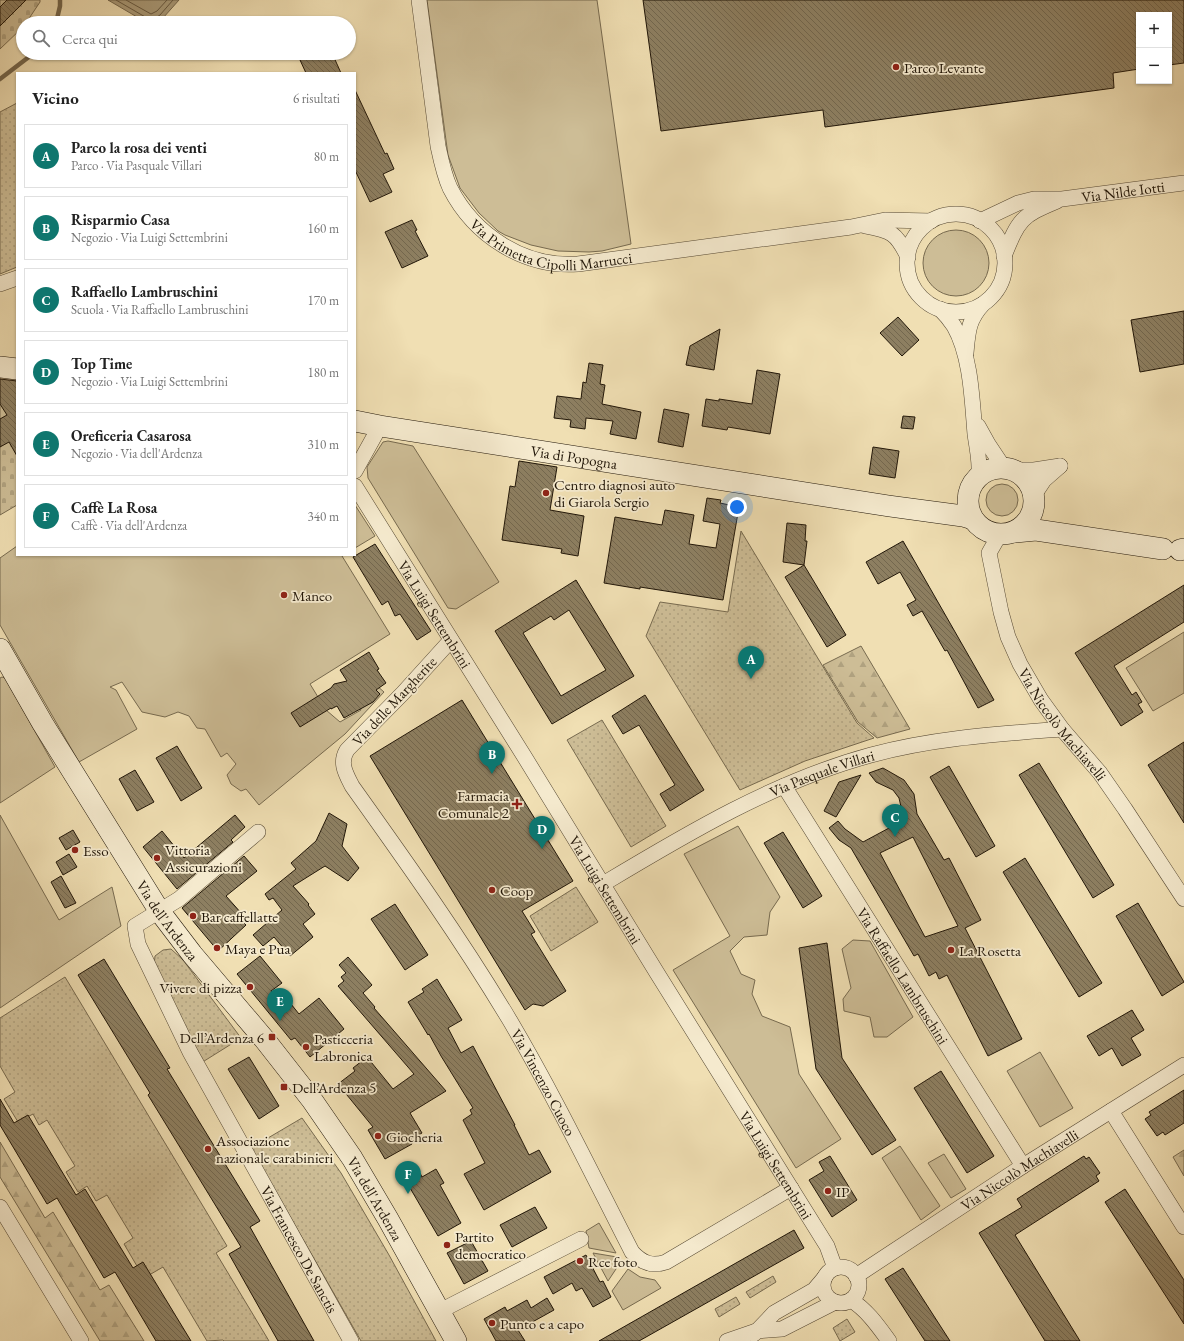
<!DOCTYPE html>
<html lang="it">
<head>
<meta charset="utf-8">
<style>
	:root { --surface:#fff; --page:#f6f6f6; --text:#222; --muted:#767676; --line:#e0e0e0; --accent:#0f766e }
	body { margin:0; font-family:"EB Garamond",serif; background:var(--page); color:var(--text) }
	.controls { position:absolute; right:12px; top:12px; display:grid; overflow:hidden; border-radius:0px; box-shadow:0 1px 3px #0004 }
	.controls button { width:36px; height:36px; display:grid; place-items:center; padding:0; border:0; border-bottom:1px solid var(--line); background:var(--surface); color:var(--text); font:20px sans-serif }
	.you { position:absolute; left:737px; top:507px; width:14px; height:14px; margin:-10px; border:3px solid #fff; border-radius:50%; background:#1a73e8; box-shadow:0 0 0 6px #1a73e833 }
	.badge { display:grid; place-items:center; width:26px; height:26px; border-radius:50%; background:var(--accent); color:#fff; font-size:13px; font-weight:700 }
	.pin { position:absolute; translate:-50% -33px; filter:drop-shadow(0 1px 2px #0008) }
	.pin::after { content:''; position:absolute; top:21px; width:14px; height:12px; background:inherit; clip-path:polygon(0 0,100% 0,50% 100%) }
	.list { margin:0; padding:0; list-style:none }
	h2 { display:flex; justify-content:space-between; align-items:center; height:52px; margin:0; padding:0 16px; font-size:17px }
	h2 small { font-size:13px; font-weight:400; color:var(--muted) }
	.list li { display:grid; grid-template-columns:26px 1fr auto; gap:12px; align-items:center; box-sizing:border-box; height:64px; margin:0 8px 8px; padding:0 8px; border:1px solid var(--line); border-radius:0px }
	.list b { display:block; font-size:15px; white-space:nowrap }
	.list p { margin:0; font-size:13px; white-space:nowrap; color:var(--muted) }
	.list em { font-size:13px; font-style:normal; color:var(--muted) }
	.icon { flex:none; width:22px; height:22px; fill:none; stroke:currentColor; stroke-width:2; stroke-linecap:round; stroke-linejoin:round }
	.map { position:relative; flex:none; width:1184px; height:1341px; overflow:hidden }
	.search { position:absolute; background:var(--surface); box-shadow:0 1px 3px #0004; left:16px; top:16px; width:340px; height:44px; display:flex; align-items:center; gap:10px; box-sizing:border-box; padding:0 14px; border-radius:22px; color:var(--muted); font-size:15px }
	.panel { position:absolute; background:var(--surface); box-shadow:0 1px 3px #0004; left:16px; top:72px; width:340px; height:484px; border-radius:0px }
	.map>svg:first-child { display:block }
	.grass { fill:#cdbd96; stroke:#776a4f }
	.forest { fill:url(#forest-firs); stroke:#776a4f }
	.cemetery { fill:url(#cemetery-stones); stroke:#776a4f }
	.park { fill:url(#park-dots); stroke:#776a4f }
	.water { fill:#aa9b79; stroke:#73664c }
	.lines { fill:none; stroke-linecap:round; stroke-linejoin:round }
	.shore { stroke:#665840; stroke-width:1 }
	.stream { stroke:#73664c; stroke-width:4.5 }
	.building { fill:url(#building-back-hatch); stroke:#211608; fill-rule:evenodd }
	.street-casing { stroke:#554833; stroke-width:16 }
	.secondary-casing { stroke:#211608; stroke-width:22 }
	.street { stroke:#f5eace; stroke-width:15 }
	.secondary { stroke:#f5eace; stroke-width:21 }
	.poi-dot { fill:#8f2418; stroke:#f5eace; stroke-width:1.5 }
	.labels { text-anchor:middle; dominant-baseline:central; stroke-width:3.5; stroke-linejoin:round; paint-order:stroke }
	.poi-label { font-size:15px; fill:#211608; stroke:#f5eace; text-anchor:start }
	.street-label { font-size:15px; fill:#211608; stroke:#f5eace }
</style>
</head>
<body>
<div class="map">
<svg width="1184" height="1341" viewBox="0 0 1184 1341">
	<defs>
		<pattern id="forest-firs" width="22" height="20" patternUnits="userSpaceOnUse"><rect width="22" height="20" fill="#cdbd96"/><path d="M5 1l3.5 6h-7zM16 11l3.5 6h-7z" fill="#b0a280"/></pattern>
		<pattern id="cemetery-stones" width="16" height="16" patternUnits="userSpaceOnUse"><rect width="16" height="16" fill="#cdbd96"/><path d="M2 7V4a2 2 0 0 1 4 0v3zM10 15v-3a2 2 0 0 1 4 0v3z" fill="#b0a280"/></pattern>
		<pattern id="park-dots" width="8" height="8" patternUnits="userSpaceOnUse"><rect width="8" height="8" fill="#cdbd96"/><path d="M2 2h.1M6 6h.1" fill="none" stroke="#b0a280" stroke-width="1.8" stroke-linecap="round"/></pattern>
		<pattern id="building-back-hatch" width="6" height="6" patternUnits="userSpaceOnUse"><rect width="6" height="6" fill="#8d7f61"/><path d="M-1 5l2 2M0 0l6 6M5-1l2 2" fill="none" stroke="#73674e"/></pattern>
	</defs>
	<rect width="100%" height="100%" fill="#f0dfb3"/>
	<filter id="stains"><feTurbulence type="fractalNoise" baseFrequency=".005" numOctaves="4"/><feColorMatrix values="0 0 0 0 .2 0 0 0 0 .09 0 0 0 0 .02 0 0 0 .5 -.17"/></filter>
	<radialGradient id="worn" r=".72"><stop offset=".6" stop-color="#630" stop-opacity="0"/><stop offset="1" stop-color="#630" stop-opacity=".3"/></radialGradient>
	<g class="grass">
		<polygon points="427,0 597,0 631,244 602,251 589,252 558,251 531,245 505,235 498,231 479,213 460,188 448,155"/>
		<circle cx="956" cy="263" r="33"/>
		<polygon points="388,441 413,446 499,582 456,609 448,608 368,478 367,467 383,442"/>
		<circle cx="1002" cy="500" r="16"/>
		<polygon points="355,505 375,536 355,548"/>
		<polygon points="17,546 17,555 344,555 342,556 390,634 310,684 326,710 340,722 361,710 358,704 368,678 384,692 345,734 259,805 246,789 241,791 231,784 227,775 236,764 227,753 221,757 205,729 197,728 189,716 178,712 165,717 142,712 122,682 110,687 116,690 137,729 79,762 0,625 0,558"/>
		<polygon points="1184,632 1184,693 1153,711 1126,668"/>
		<polygon points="2,677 5,678 55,767 0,803 0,678"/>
		<polygon points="0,815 59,920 112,887 121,926 0,1008"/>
		<polygon points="738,826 780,897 770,912 767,935 744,937 730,951 741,974 755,980 752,994 762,1016 790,1027 799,1074 841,1139 796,1168 673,970 730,936 684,854"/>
		<polygon points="853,940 870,941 913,1017 887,1037 874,1037 870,1017 844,1011 843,999 851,988 842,949"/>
		<polygon points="1040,1052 1073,1108 1040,1127 1007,1071"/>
		<polygon points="900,1146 940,1206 921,1220 882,1158"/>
		<polygon points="944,1154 966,1189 951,1198 928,1163"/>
		<polygon points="599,1223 616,1253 589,1248 586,1231"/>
		<polygon points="593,1253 617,1257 620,1263 608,1281"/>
		<polygon points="628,1269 640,1277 655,1280 661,1288 623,1310 612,1291"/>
	</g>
	<g class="forest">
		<polygon points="861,646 910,729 877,738 858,722 823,665"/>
		<polygon points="0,1142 45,1218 53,1212 100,1290 109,1285 144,1341 100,1341 0,1177"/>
		<polygon points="1184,1150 1184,1176 1173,1157"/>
	</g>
	<g class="cemetery">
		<polygon points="0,0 40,0 40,2 26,23 23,23 23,27 0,49"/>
		<polygon points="0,376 17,379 17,505 0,515"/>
	</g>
	<g class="park">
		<polygon points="17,103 17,267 0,274 0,112"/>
		<polygon points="741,531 857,723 874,738 805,761 740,790 646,636 660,602 728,612"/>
		<polygon points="602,720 666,826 631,847 567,740"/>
		<polygon points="576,887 598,922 551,951 530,916"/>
		<polygon points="171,949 183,960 241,1038 201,1063 154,966 155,956 163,950"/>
		<polygon points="65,977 227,1246 216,1253 269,1341 224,1341 223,1340 207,1341 163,1267 144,1278 124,1244 133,1238 107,1195 96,1201 87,1186 78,1192 66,1172 75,1166 47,1120 39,1125 33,1114 18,1122 4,1099 15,1092 0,1066 0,1018"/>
		<polygon points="302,1118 341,1173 389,1255 436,1341 361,1341 251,1148"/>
		<polygon points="773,1276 776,1282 750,1298 746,1292"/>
		<polygon points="736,1297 740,1304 719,1317 715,1309"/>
		<polygon points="847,1319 855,1332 840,1341 833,1328"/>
	</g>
	<polygon class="water" points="108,0 179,0 163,18 154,23 147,22 137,17"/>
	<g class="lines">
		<g class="shore">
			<polyline points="116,0 147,18 151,21 160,15 173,0"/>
			<polyline points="126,0 151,14 157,11 167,0"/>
		</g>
		<g class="stream">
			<polyline points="56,23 60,6 60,0"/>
			<polyline points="0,79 34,53"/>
		</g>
	</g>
	<g class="building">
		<polygon points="7,0 26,0 0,26 0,7"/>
		<polygon points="643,0 1184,0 1184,63 1169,65 1169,15 1139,15 1139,69 1113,73 1114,88 825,127 823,110 661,131"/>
		<polygon points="316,53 332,53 341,73 306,73 300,60"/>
		<polygon points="355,90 385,154 387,153 394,169 383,174 392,192 370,202 355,170"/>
		<polygon points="412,220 417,230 415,231 428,256 402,268 385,232"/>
		<polygon points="1184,311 1184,364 1140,372 1131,320"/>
		<polygon points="898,317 919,340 902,356 880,333"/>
		<polygon points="720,329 714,370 686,365 690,346"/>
		<polygon points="589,363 603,365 600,384 605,385 602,404 641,412 636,439 610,434 613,421 586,418 585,429 570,427 571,420 554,418 557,396 581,399 583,382 586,383"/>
		<polygon points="757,370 780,374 770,434 728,427 727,430 702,426 706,399 719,401 719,399 752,404"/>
		<polygon points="0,379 17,381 17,456 9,442 0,447 0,419 7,415 0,404"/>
		<polygon points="664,409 689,414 683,447 658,442"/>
		<polygon points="903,416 915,417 913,429 901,428"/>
		<polygon points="873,447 899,451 895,478 869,474"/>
		<polygon points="519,461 557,467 550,510 584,516 578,556 561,553 562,549 502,540 510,486 515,487"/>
		<polygon points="707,498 721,500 720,503 739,507 723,600 640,587 640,589 604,583 615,517 662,525 665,510 694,515 689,544 716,548 720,524 703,521"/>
		<polygon points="787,523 806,525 805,541 807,541 804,565 783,562"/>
		<polygon points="903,541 994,700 978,708 947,650 945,651 922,611 913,616 907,605 916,600 900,572 878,584 866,562"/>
		<polygon points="375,544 431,631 417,640 400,614 395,616 388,601 382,605 353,557"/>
		<polygon points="804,565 846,635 827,647 785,577"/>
		<path d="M576 580 634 676 552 724 495 631ZM569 610 606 670 561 696 523 633 551 616 554 620Z"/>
		<polygon points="1184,585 1184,622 1114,666 1132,695 1136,692 1142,702 1138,704 1143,712 1121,726 1075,653"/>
		<polygon points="369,652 379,669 377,670 386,683 376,690 380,694 373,702 344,718 337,706 331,709 331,708 300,727 291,713 331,688 334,684 347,681 340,670"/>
		<polygon points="645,695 704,790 670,811 660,794 675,785 639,725 623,734 612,716"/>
		<polygon points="462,700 573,881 522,911 535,932 531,934 566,991 543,1006 533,1004 525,1010 370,756"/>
		<polygon points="1184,742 1184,823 1148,765"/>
		<polygon points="177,746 202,788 181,801 156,758"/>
		<polygon points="1039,763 1114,885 1093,898 1019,775"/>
		<polygon points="949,766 995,846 976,857 930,777"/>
		<path d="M883 768 904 780 914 794 917 814 944 860 949 858 981 920 965 928 1022 1039 988 1056 947 975 939 979 936 972 929 976 918 954 914 956 851 848 839 840 829 828 838 821 845 829 863 842 904 820 899 798 893 790 876 782 869 773ZM913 837 958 926 925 937 880 853Z"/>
		<polygon points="135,770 154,802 137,811 119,779"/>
		<polygon points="861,775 836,817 824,811 839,782"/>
		<polygon points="329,813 347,824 342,846 359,868 348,881 325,866 293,886 309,904 308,905 315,914 303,924 313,937 290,956 274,937 263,946 253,935 282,910 273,898 269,900 265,894 296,869 291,863 316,841"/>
		<polygon points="235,815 245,827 231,840 233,842 177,889 143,847 162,831 184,858"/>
		<polygon points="73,830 80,842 66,850 59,838"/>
		<polygon points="783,832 822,896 803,908 764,843"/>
		<polygon points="69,854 77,867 63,875 56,862"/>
		<polygon points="244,856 257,871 226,896 242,914 238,917 246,925 218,951 182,908"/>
		<polygon points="1025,858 1102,983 1079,997 1003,872"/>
		<polygon points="61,876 76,903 65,908 51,882"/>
		<polygon points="1138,903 1184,982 1162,996 1116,916"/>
		<polygon points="395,904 428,955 405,970 371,919"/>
		<polygon points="827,943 842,1058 896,1140 872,1155 816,1069 799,948"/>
		<polygon points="260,956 282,983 271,991 286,1009 291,1004 299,1014 319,998 344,1029 310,1057 295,1038 291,1040 237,974"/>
		<polygon points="348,957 372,985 363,993 375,1007 374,1008 446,1091 410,1113 422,1133 410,1140 412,1144 385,1159 368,1130 373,1127 338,1084 355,1071 353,1068 367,1057 393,1089 414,1074 338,986 344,981 341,977 346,973 339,965"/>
		<polygon points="104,959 170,1068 167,1069 260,1221 250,1227 314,1341 278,1341 229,1254 241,1247 148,1095 150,1093 78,975"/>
		<polygon points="437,979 462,1020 448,1028 461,1053 473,1046 515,1125 514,1125 529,1155 539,1150 551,1172 484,1210 464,1174 485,1163 463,1120 472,1114 470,1110 473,1108 441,1056 429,1034 428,1035 408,1002 424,992 422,989"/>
		<polygon points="1132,1010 1144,1030 1131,1038 1141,1055 1122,1066 1112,1048 1099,1056 1087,1036"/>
		<polygon points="249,1057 279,1106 259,1119 228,1069"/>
		<polygon points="941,1071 994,1156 967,1173 914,1088"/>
		<polygon points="1184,1090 1184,1123 1165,1135 1163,1132 1157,1136 1145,1119 1151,1115 1149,1112"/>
		<polygon points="0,1099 14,1123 28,1115 76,1195 85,1189 133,1268 143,1262 191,1341 156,1341 115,1272 104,1278 57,1198 47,1204 0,1125"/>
		<polygon points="830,1156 857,1200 832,1217 809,1180 824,1171 819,1162"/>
		<polygon points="1084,1156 1086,1159 1089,1157 1100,1173 1096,1176 1099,1181 1015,1235 1080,1341 1045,1341 979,1233 1022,1207 1017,1199"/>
		<polygon points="436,1169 444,1183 440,1185 461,1223 438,1236 406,1181 420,1173 422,1177"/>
		<polygon points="1125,1189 1184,1280 1184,1324 1105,1202"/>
		<polygon points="535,1207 547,1228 512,1247 500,1225"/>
		<polygon points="794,1230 804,1248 639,1341 599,1341"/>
		<polygon points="471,1241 488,1271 464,1284 447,1253"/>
		<polygon points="586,1255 600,1282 603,1281 611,1297 593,1307 582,1288 576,1291 572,1283 553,1294 544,1277"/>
		<polygon points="903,1268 950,1341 925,1341 885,1279"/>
		<polygon points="547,1298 554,1310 518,1330 525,1341 496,1341 484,1319 505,1307 507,1311 527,1300 531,1308"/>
	</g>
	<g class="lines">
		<g class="street-casing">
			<g id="street">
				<path id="s1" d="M419 0 438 146C441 160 444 175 450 188 474 235 524 268 578 264L851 227 885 220 931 221"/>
				<circle cx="956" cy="263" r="49"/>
				<path id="s2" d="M980 221 1018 203 1034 199H1062L1184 183"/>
				<path d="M865 226C891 231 896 232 908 257"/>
				<path d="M1004 256C1019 219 1021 216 1057 201"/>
				<polyline points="0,284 17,278"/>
				<path d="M940 309C945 314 950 320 954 326 971 356 972 399 975 434 977 449 980 460 979 476"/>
				<path d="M966 353C968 332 968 320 983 304"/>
				<polyline points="978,426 988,444 1004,468"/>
				<polyline points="1014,470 1034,470 1060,466"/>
				<polyline points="355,471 380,426"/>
				<path id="s3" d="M355 486 524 756 657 973 827 1246 835 1268"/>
				<polyline points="1034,495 1044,480 1060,466"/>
				<path id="s4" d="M1002 534 997 539 989 553 1001 612 1008 637 1020 664 1041 700 1062 729 1100 773 1125 809 1184 899"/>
				<path id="s5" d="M451 640 403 693 347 750C339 763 346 774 352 786 407 863 461 939 509 1019 554 1095 592 1174 632 1252 642 1263 652 1267 666 1262L791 1188"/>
				<path id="s6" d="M784 786 1023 1166"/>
				<path id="s7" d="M258 832 179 899 135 926 138 944 190 1052 351 1341"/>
				<path id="s8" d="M603 884C688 833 775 781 871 755 933 738 998 734 1062 729"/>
				<polyline points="1111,1111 1184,1227"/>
				<polyline points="0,1207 81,1341"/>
				<circle cx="841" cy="1285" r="18"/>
				<path id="s9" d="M856 1276 1023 1166 1184 1065"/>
				<path d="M851 1300C867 1310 878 1326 889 1341"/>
				<polyline points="440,1311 581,1239"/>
				<polyline points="754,1334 774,1313 814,1290 825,1277"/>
				<polyline points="727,1341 756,1331 782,1329 835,1302"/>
			</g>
		</g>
		<g class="secondary-casing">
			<g id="secondary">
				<polyline points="0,367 17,369"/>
				<path id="s10" d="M355 421 380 426 889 506 963 516 973 519"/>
				<circle cx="1001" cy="501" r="33"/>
				<polyline points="1015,532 1036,530 1163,549"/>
				<polyline points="1180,550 1184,549"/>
				<path id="s11" d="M0 649 43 724 160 912 192 954 265 1040 312 1100 352 1158 388 1219 456 1341"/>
			</g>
		</g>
		<use href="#street" class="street"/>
		<use href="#secondary" class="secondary"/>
	</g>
	<g class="poi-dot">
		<circle cx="896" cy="67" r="4"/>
		<circle cx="546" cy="493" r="4"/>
		<circle cx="284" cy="595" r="4"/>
		<path d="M515 798h4v4h4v4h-4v4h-4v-4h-4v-4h4z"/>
		<circle cx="75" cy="850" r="4"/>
		<circle cx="157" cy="858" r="4"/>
		<circle cx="492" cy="890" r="4"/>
		<circle cx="193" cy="916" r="4"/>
		<circle cx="217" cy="948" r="4"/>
		<circle cx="951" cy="950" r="4"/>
		<circle cx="250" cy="987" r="4"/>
		<rect x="268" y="1033" width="8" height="8" rx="2"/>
		<circle cx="306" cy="1047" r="4"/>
		<rect x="280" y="1083" width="8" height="8" rx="2"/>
		<circle cx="378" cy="1136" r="4"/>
		<circle cx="208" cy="1149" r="4"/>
		<circle cx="828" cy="1191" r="4"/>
		<circle cx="447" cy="1245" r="4"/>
		<circle cx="580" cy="1261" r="4"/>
		<circle cx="492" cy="1323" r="4"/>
	</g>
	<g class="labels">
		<g class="poi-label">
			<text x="904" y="67">Parco Levante</text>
			<text x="554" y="484">Centro diagnosi auto<tspan x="554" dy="17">di Giarola Sergio</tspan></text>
			<text x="292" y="595">Maneo</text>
			<text x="509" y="795" text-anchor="end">Farmacia<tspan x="509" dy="17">Comunale 2</tspan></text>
			<text x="165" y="849">Vittoria<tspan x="165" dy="17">Assicurazioni</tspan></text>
			<text x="83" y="850">Esso</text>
			<text x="500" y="890">Coop</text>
			<text x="201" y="916">Bar caffellatte</text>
			<text x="225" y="948">Maya e Pua</text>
			<text x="959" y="950">La Rosetta</text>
			<text x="242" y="987" text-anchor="end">Vivere di pizza</text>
			<text x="264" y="1037" text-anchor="end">Dell’Ardenza 6</text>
			<text x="314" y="1038">Pasticceria<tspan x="314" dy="17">Labronica</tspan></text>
			<text x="292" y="1087">Dell’Ardenza 5</text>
			<text x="386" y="1136">Giocheria</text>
			<text x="216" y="1140">Associazione<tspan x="216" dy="17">nazionale carabinieri</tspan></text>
			<text x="836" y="1191">IP</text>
			<text x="455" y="1236">Partito<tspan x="455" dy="17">democratico</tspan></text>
			<text x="588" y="1261">Rce foto</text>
			<text x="500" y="1323">Punto e a capo</text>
		</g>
		<g class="street-label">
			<text stroke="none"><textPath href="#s2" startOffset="148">Via Nilde Iotti</textPath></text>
			<text stroke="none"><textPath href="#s1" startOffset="317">Via Primetta Cipolli Marrucci</textPath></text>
			<text stroke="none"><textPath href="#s10" startOffset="222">Via di Popogna</textPath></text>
			<text stroke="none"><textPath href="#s3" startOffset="151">Via Luigi Settembrini</textPath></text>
			<text transform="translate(394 701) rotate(-47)">Via delle Margherite</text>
			<text stroke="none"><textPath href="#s4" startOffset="213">Via Niccolò Machiavelli</textPath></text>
			<text stroke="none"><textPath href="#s8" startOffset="246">Via Pasquale Villari</textPath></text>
			<text stroke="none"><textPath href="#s3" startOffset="475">Via Luigi Settembrini</textPath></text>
			<text stroke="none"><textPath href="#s11" startOffset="319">Via dell'Ardenza</textPath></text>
			<text stroke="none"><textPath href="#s6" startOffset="224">Via Raffaello Lambruschini</textPath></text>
			<text stroke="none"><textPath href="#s5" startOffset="543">Via Vincenzo Cuoco</textPath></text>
			<text stroke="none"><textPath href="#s3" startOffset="799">Via Luigi Settembrini</textPath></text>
			<text stroke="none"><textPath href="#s9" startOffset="195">Via Niccolò Machiavelli</textPath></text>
			<text stroke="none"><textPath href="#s11" startOffset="667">Via dell'Ardenza</textPath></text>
			<text stroke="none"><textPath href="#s7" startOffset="519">Via Francesco De Sanctis</textPath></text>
		</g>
	</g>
	<rect width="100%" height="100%" filter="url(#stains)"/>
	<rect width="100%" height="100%" fill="url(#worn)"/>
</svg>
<div class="controls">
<button>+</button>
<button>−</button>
</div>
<div class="you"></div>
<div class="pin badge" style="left:751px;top:679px">A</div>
<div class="pin badge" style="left:492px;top:774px">B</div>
<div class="pin badge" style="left:895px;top:837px">C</div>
<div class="pin badge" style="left:542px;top:849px">D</div>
<div class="pin badge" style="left:280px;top:1021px">E</div>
<div class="pin badge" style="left:408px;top:1194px">F</div>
<div class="search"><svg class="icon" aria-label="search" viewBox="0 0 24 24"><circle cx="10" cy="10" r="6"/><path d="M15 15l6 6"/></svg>Cerca qui</div>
<section class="panel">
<h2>Vicino<small>6 risultati</small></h2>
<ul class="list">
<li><span class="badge">A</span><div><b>Parco la rosa dei venti</b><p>Parco · Via Pasquale Villari</p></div><em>80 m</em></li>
<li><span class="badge">B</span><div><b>Risparmio Casa</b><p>Negozio · Via Luigi Settembrini</p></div><em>160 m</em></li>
<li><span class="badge">C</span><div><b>Raffaello Lambruschini</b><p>Scuola · Via Raffaello Lambruschini</p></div><em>170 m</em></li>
<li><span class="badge">D</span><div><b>Top Time</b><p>Negozio · Via Luigi Settembrini</p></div><em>180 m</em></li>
<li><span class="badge">E</span><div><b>Oreficeria Casarosa</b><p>Negozio · Via dell'Ardenza</p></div><em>310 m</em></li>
<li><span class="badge">F</span><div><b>Caffè La Rosa</b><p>Caffè · Via dell'Ardenza</p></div><em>340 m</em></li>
</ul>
</section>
</div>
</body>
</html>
